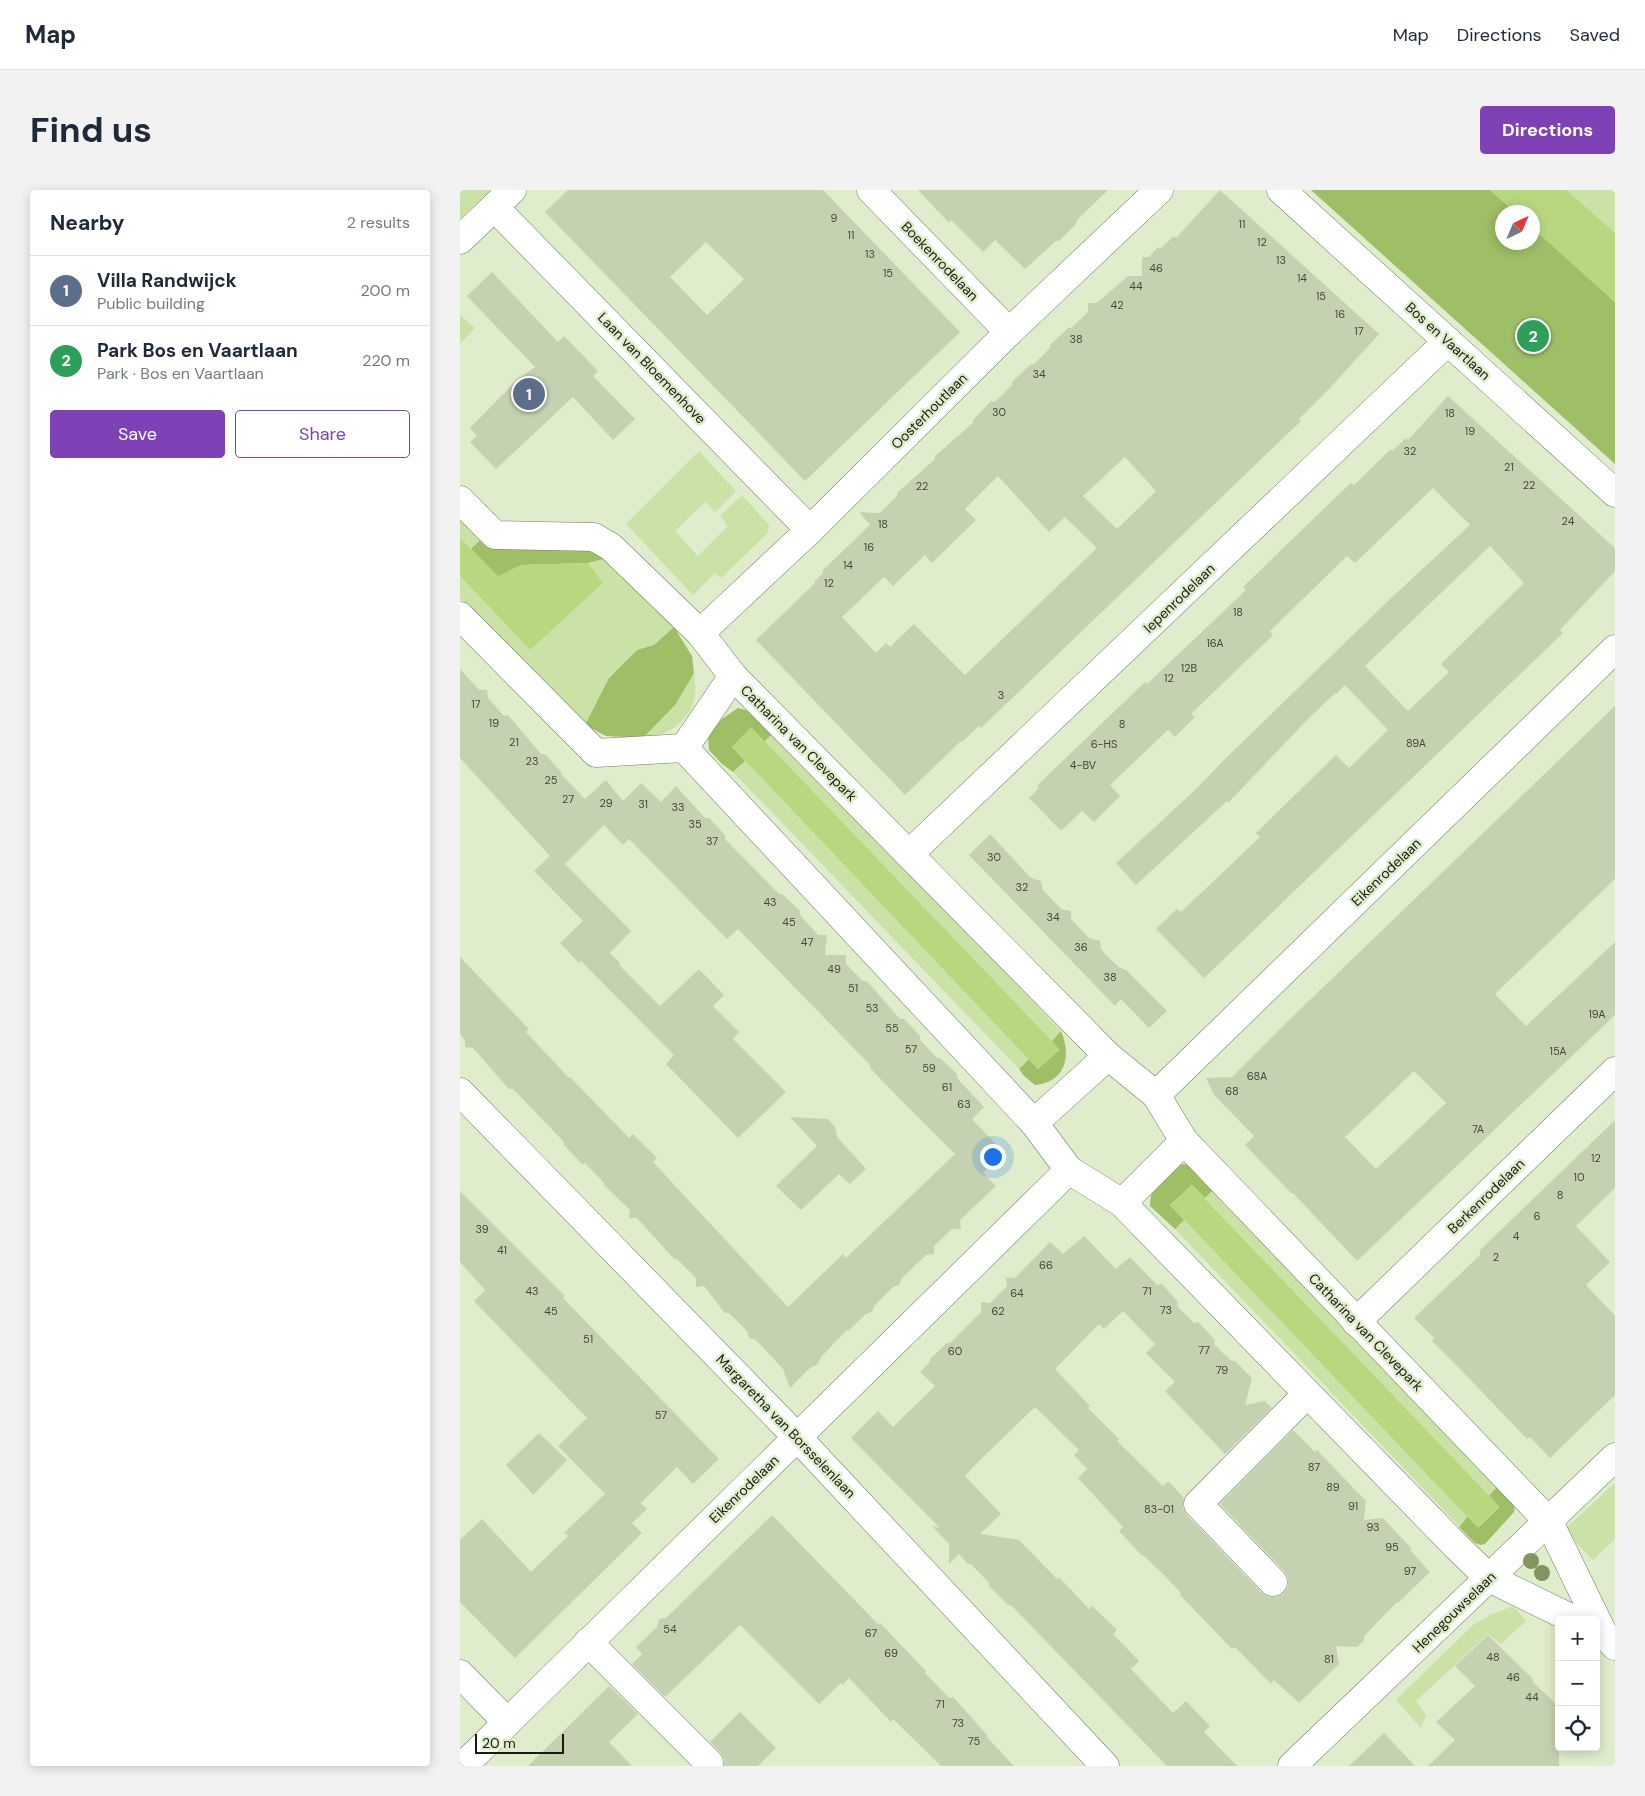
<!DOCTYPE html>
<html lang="en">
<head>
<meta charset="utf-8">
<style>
	:root { --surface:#fff; --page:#f2f2f3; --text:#1f2937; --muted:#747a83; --line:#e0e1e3; --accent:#7f41b6 }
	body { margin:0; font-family:"DM Sans",sans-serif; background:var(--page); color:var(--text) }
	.controls { position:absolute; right:15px; bottom:15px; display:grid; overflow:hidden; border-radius:5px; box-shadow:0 2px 12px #0003 }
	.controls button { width:45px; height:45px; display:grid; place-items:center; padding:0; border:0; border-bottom:1px solid var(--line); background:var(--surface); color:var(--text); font:25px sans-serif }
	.compass { position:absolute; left:1035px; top:15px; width:45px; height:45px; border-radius:50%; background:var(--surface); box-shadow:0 2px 12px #0003; rotate:44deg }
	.scale { position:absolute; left:15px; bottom:12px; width:89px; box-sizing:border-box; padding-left:5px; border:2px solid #161a0f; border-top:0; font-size:14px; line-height:18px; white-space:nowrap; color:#161a0f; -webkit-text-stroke:4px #e0edcc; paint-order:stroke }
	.you { position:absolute; left:532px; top:966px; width:18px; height:18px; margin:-12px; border:4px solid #fff; border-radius:50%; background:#1a73e8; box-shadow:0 0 0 8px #1a73e833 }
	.badge { display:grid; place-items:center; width:32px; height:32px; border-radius:50%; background:var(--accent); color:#fff; font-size:16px; font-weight:700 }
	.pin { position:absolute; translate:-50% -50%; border:2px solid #fff; box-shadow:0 1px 5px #0006 }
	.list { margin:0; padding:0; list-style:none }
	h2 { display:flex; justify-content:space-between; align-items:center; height:65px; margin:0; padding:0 20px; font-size:21px }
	h2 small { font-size:16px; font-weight:400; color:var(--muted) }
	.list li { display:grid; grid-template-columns:32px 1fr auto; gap:15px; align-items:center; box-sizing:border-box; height:70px; padding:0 20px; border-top:1px solid var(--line) }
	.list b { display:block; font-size:19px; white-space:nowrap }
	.list p { margin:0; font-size:16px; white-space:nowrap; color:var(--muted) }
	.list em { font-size:16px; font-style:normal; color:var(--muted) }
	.actions { display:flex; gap:10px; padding:15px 20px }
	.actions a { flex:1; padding:11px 0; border:1px solid var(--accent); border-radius:5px; text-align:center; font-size:18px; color:var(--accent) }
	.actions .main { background:var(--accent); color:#fff }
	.icon { flex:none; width:28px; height:28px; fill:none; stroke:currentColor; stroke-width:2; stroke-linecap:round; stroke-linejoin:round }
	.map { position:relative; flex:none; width:1155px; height:1576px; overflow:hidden; border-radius:5px }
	header { display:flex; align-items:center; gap:30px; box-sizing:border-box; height:70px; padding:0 25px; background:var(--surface); border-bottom:1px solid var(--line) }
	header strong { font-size:24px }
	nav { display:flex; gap:28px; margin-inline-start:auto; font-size:18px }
	.intro { display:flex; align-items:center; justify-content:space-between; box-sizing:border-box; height:120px; padding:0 30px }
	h1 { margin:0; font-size:35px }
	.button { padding:12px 22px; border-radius:5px; background:var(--accent); color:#fff; font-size:18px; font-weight:700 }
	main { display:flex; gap:30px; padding:0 30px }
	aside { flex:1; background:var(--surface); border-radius:5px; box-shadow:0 2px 12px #0003 }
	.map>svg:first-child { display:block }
	.green { fill:#cae2a6 }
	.forest { fill:#9fbf67 }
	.water { fill:#b7d87e }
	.building { fill:#c5d2b2; fill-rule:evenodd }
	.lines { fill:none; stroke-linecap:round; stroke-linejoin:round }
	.minor-casing { stroke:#717d5f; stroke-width:29 }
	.minor { stroke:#fff; stroke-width:28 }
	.tree { fill:#849461 }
	.labels { text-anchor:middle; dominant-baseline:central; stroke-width:5; stroke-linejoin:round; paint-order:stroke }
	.number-label { font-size:11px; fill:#424838 }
	.street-label { font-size:14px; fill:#161a0f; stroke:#e0edcc }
</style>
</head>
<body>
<header>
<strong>Map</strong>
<nav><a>Map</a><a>Directions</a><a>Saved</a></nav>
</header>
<div class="intro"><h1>Find us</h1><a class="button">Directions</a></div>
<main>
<aside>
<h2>Nearby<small>2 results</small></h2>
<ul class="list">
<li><span class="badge" style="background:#5c6f8a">1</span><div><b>Villa Randwijck</b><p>Public building</p></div><em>200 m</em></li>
<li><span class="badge" style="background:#2e9e5b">2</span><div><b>Park Bos en Vaartlaan</b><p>Park · Bos en Vaartlaan</p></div><em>220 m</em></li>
</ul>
<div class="actions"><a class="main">Save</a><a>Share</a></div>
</aside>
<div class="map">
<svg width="1155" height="1576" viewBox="0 0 1155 1576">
	<rect width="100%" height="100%" fill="#e0edcc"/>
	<g class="green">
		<polygon points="0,0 31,0 0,29"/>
		<polygon points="1090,0 1155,0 1155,60"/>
		<polygon points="0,125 15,138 0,154"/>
		<polygon points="239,261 276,301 255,322 245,312 215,341 238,366 268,336 260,326 282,305 309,335 308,343 261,388 255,383 233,405 166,334"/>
		<polygon points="0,326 21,349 11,359 0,348"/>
		<polygon points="147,368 204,424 214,437 194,455 177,460 149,488 125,535 0,408 0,386 70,460 142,393 128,373"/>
		<path d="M234 483C236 493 236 504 233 514 226 533 203 548 183 548L216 514Z"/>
		<polygon points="314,542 601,841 592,851 304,552"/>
		<polygon points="285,571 569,869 559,879 273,582"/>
		<polygon points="756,997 1038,1296 1029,1306 745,1008"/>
		<polygon points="724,1030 1008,1326 999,1336 715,1039"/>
		<polygon points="1155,1293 1155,1349 1133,1370 1104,1340"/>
		<polygon points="1053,1416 1066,1431 1041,1454 1028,1444 956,1511 966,1525 961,1538 936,1510 1013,1435 1030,1425"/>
	</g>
	<g class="forest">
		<polygon points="851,0 1030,0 1055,22 1042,22 1042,52 1072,52 1073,38 1155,112 1155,274"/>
		<polygon points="21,349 111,354 147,368 128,373 61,375 38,387 11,359"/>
		<polygon points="214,437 232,466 234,483 216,514 183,548 146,546 125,535 149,488 177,460 194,455"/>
		<polygon points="278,518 296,523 314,542 304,552 291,538 272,557 285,571 273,582 262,574 249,560 248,545 262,529"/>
		<path d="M601 841C612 867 605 892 575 895L564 886 559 879 569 869 578 879 599 860 592 851Z"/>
		<polygon points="720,974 733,975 756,997 745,1008 732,995 710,1015 724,1030 715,1039 690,1016 691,1005"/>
		<polygon points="1038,1296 1055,1314 1054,1322 1025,1354 1021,1355 1015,1353 999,1337 1008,1326 1019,1337 1039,1317 1029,1306"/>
	</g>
	<g class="water">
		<polygon points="1030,0 1106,0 1155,43 1155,112 1073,38 1072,22 1055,22"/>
		<polygon points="0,348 38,386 61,375 128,373 143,393 70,460 0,386"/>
		<polygon points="291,537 592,851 599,860 578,879 272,557"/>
		<polygon points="732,995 1039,1316 1018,1338 710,1015"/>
	</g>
	<g class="building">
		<path d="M108 0H363L500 142 345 291 85 22ZM246 52 284 89 247 125 210 87Z"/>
		<polygon points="458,0 648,0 617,30 616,34 599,51 596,51 565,79 535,50 523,62 491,30 489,33"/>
		<path d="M760 0 919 144 871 197 839 229 841 231 521 538 519 536 502 552 501 551 445 605 296 450 355 393 354 392 363 383V380L410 335 399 322 420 323 437 306V303L475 269V266L513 233V230L531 211 535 212 552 195V192L570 175 574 174 590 158V155L608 138H611L628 122V113H637L668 86H682V67H689L698 57 700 59 714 46 716 48ZM665 267 696 301 657 339 623 306ZM538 286 589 342 605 327 637 358 505 485 454 434 430 457 426 453 416 463 382 427 424 387 433 396 465 365 472 373 516 330 505 319Z"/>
		<polygon points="32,82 98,152 104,146 138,181 133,186 175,229 153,250 113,207 36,279 10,252 17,246 10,238 57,190 75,177 7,106"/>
		<path d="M988 206 1155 358V381L1100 440 1103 443 744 788 696 739 717 719 721 722 761 684 800 647 796 643 876 565 889 578 928 540 885 495 876 504 875 503 845 532 768 613 767 611 676 695 656 673 735 600 766 568 930 409 1010 335 973 298 895 373 887 366 810 441 813 445 731 524 735 527 715 547 708 540 650 595 660 606 634 632 622 621 601 641 569 608 579 598 577 596 591 582 685 492 687 494 786 400 783 397 876 307 891 293 894 295 931 259 932 261 946 248 948 250ZM1030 356 1064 393 981 474 989 482 948 521 905 476Z"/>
		<polygon points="0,479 19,500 27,500 28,508 44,526 48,525 81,564 85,564 101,582 101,584 125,609 146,590 163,611 181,593 201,612 216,596 245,628 249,628 265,645 265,649 319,704 322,704 340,721 340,725 358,745 367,745 365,765 386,765 386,774 403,791 407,791 440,829 444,829 452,837 460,846 460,850 477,868 480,868 497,884 497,888 524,917 512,929 544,963 523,983 536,996 500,1030 501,1039 492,1039 474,1056 474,1064 466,1065 442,1088 439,1095 433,1097 415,1115 412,1122 406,1124 388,1141 387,1140 361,1167 358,1174 350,1178 330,1198 323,1179 296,1150 289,1148 287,1141 270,1124 264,1122 244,1096 236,1097 236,1088 217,1069 214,1069 177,1028 169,1028 170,1020 144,995 144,993 125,973 122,974 104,955 104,952 53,899 49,899 13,858 5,857 5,850 0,844 0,767 69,839 66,842 109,888 110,887 169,948 173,944 197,968 193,972 328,1117 383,1064 386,1068 495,964 434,903 410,878 411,876 278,739 267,749 169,649 163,655 144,635 105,674 171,741 150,763 161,774 159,775 200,816 239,779 264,805 253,816 279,842 273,849 326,902 278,948 206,874 214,865 121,771 119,773 100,753 123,731 74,681 90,666 0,568"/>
		<path d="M1155 516V689L1035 804 1066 836 1155 752V825L897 1071 833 1003H831L785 955 794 946 754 905 746 888 772 887 827 832ZM954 881 986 913 916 979 885 947Z"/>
		<polygon points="530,644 571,688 581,691 583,700 601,719 611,721 611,729 629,748 640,751 641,759 646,765 660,778 666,780 707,821 689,838 661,809 655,816 509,665"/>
		<polygon points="330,927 368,929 375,937 378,948 406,979 390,994 379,984 341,1020 316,996 357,956"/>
		<polygon points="1155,930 1155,998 1116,1036 1150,1072 1126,1095 1155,1126 1155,1205 1090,1268 1070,1247 1067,1249 1002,1181 972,1151 974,1148 954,1128 1020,1065 1020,1060"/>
		<polygon points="0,1001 105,1106 103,1108 259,1269 233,1294 217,1277 181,1313 187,1319 172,1333 182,1343 55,1468 0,1412 0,1350 22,1329 71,1382 108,1346 104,1343 145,1304 98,1256 127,1228 14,1111 25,1100 0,1072"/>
		<polygon points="624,1046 656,1079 670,1067 697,1095 702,1094 718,1112 717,1116 734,1133 738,1132 755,1150 754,1154 763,1163 772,1171 775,1171 792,1188 785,1215 805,1211 812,1218 765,1264 705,1201 715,1192 686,1163 695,1154 663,1121 644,1139 639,1134 595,1179 630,1216 628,1218 659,1249 657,1251 703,1296 708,1291 724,1308 723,1317 727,1325 802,1403 809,1407 816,1407 823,1404 828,1396 828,1388 824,1381 760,1314 833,1240 855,1262 857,1260 906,1311 904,1330 923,1328 952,1359 950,1360 970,1382 938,1413 937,1412 904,1446 904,1450 897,1457 876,1456 879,1474 839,1513 814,1490 811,1494 775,1457 772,1459 720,1405 721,1403 704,1385 683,1365 682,1366 659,1341 663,1337 618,1288 627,1279 614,1265 619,1260 575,1217 517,1273 505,1286 541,1324 520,1344 559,1350 597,1389 599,1387 629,1419 632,1416 657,1440 653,1444 679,1471 671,1479 713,1523 726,1511 750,1536 744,1542 777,1576 707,1576 551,1415 548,1415 529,1396 529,1393 511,1374 508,1374 499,1364 489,1374 489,1354 472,1336 480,1338 391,1248 418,1221 433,1237 475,1196 460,1182 470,1172 470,1169 487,1153 490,1153 521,1122 521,1112 530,1113 547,1096 546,1087 555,1088 590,1052 603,1064"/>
		<polygon points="79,1243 107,1270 73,1305 46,1275"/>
		<polygon points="312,1325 412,1428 419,1435 420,1433 466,1481 465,1483 489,1508 493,1507 504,1519 527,1545 527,1547 554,1576 481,1576 433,1529 431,1532 389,1488 383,1495 381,1493 359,1514 280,1435 205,1507 172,1474 182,1464 176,1457 197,1437 199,1429 206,1428"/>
		<polygon points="1028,1445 1074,1490 1072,1491 1099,1517 1099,1576 968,1576 995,1550 976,1532 1015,1496 995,1476"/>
		<polygon points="149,1496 178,1524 149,1552 172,1576 68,1576"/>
		<polygon points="280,1522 316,1558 298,1576 264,1576 264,1569 260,1562 250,1552"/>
		<polygon points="924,1543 955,1576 889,1576"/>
	</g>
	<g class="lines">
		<g class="minor-casing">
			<g id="minor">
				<polyline points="411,0 549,142"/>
				<polyline points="821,0 1155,303"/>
				<polyline points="34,17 350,340"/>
				<polyline points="0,50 52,0"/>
				<polyline points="0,310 35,345 134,347 151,357 240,443 273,486 648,866"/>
				<polyline points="0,426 136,563 224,558 574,933"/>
				<polyline points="240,443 350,340 549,142 699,0"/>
				<polyline points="224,558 273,486"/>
				<polyline points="449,664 988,151"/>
				<polygon points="648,866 696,905 724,951 662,1013 609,980 574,933"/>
				<polyline points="0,902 337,1247 645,1576"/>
				<polyline points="696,905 1155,459"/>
				<polyline points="724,951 1089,1332 1143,1443 1155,1456"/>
				<polyline points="662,1013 995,1355 1029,1388 1115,1430"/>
				<polyline points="896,1132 1155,881"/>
				<polyline points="813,1392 738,1314 847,1204"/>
				<polyline points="128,1452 249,1573 246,1576"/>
				<polyline points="0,1484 47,1532"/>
				<polyline points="3,1576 609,980"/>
				<polyline points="832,1576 1155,1267"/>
			</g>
		</g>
		<use href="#minor" class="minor"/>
	</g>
	<g class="tree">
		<circle cx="1071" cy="1371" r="8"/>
		<circle cx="1082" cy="1383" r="8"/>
	</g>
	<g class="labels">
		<g class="number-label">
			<text x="374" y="28">9</text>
			<text x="782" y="34">11</text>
			<text x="391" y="45">11</text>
			<text x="802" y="52">12</text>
			<text x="410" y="64">13</text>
			<text x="821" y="70">13</text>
			<text x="696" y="78">46</text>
			<text x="428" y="83">15</text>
			<text x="842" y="88">14</text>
			<text x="676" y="96">44</text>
			<text x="861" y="106">15</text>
			<text x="657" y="115">42</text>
			<text x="880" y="124">16</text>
			<text x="899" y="141">17</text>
			<text x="616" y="149">38</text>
			<text x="579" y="184">34</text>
			<text x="539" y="222">30</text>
			<text x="990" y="223">18</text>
			<text x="1010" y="241">19</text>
			<text x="950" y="261">32</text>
			<text x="1049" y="277">21</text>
			<text x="1069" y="295">22</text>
			<text x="462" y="296">22</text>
			<text x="1108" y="331">24</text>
			<text x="423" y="334">18</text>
			<text x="409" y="357">16</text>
			<text x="388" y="375">14</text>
			<text x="369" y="393">12</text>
			<text x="778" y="422">18</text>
			<text x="755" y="453">16A</text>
			<text x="729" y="478">12B</text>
			<text x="709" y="488">12</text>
			<text x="541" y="505">3</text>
			<text x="16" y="514">17</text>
			<text x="34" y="533">19</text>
			<text x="662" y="534">8</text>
			<text x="54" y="552">21</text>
			<text x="956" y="553">89A</text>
			<text x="644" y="554">6-HS</text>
			<text x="72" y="571">23</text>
			<text x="623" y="575">4-BV</text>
			<text x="91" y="590">25</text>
			<text x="108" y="609">27</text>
			<text x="146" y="613">29</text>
			<text x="183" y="614">31</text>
			<text x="218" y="617">33</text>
			<text x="235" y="634">35</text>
			<text x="252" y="651">37</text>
			<text x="534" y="667">30</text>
			<text x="562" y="697">32</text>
			<text x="310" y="712">43</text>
			<text x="593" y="727">34</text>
			<text x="329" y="732">45</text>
			<text x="347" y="752">47</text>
			<text x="621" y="757">36</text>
			<text x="374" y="779">49</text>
			<text x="650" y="787">38</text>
			<text x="393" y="798">51</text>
			<text x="412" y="818">53</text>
			<text x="1137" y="824">19A</text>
			<text x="432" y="838">55</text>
			<text x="451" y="859">57</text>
			<text x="1098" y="861">15A</text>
			<text x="469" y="878">59</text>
			<text x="797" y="886">68A</text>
			<text x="487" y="897">61</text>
			<text x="772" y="901">68</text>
			<text x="504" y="914">63</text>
			<text x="1018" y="939">7A</text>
			<text x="1136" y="968">12</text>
			<text x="1119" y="987">10</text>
			<text x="1100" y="1005">8</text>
			<text x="1077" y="1026">6</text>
			<text x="22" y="1039">39</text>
			<text x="1056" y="1046">4</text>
			<text x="42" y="1060">41</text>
			<text x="1036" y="1067">2</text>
			<text x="586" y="1075">66</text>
			<text x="72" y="1101">43</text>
			<text x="687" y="1101">71</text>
			<text x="557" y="1103">64</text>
			<text x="706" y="1120">73</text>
			<text x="91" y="1121">45</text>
			<text x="538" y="1121">62</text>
			<text x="128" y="1149">51</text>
			<text x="744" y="1160">77</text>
			<text x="495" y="1161">60</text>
			<text x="762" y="1180">79</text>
			<text x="201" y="1225">57</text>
			<text x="854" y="1277">87</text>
			<text x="873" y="1297">89</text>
			<text x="893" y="1316">91</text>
			<text x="699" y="1319">83-01</text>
			<text x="913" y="1337">93</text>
			<text x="932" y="1357">95</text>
			<text x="950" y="1381">97</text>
			<text x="210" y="1439">54</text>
			<text x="411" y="1443">67</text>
			<text x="431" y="1463">69</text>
			<text x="1033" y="1467">48</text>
			<text x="869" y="1469">81</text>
			<text x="1053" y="1487">46</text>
			<text x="1072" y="1507">44</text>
			<text x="480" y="1514">71</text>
			<text x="498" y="1533">73</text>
			<text x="514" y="1551">75</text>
		</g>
		<g class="street-label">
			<text transform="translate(480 71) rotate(46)">Boekenrodelaan</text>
			<text transform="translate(988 151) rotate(42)">Bos en Vaartlaan</text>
			<text transform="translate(192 178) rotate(46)">Laan van Bloemenhove</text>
			<text transform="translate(469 221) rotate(-45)">Oosterhoutlaan</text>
			<text transform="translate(719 408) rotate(-44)">Iepenrodelaan</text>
			<text transform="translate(339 553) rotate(45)">Catharina van Clevepark</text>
			<text transform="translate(926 682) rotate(-44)">Eikenrodelaan</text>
			<text transform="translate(1026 1006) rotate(-44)">Berkenrodelaan</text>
			<text transform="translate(906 1142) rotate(46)">Catharina van Clevepark</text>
			<text transform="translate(326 1236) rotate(46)">Margaretha van Borsselenlaan</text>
			<text transform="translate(284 1299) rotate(-44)">Eikenrodelaan</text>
			<text transform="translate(994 1422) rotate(-44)">Henegouwselaan</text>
		</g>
	</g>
</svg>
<div class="controls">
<button>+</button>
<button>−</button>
<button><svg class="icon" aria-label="locate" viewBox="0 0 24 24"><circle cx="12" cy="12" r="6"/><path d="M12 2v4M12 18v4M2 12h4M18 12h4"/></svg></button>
</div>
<svg class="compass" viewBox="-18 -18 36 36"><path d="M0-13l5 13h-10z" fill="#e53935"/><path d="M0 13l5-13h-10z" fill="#747a83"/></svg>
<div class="scale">20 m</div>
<div class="you"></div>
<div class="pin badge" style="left:69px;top:204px;background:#5c6f8a">1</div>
<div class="pin badge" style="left:1073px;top:146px;background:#2e9e5b">2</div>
</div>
</main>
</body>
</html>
